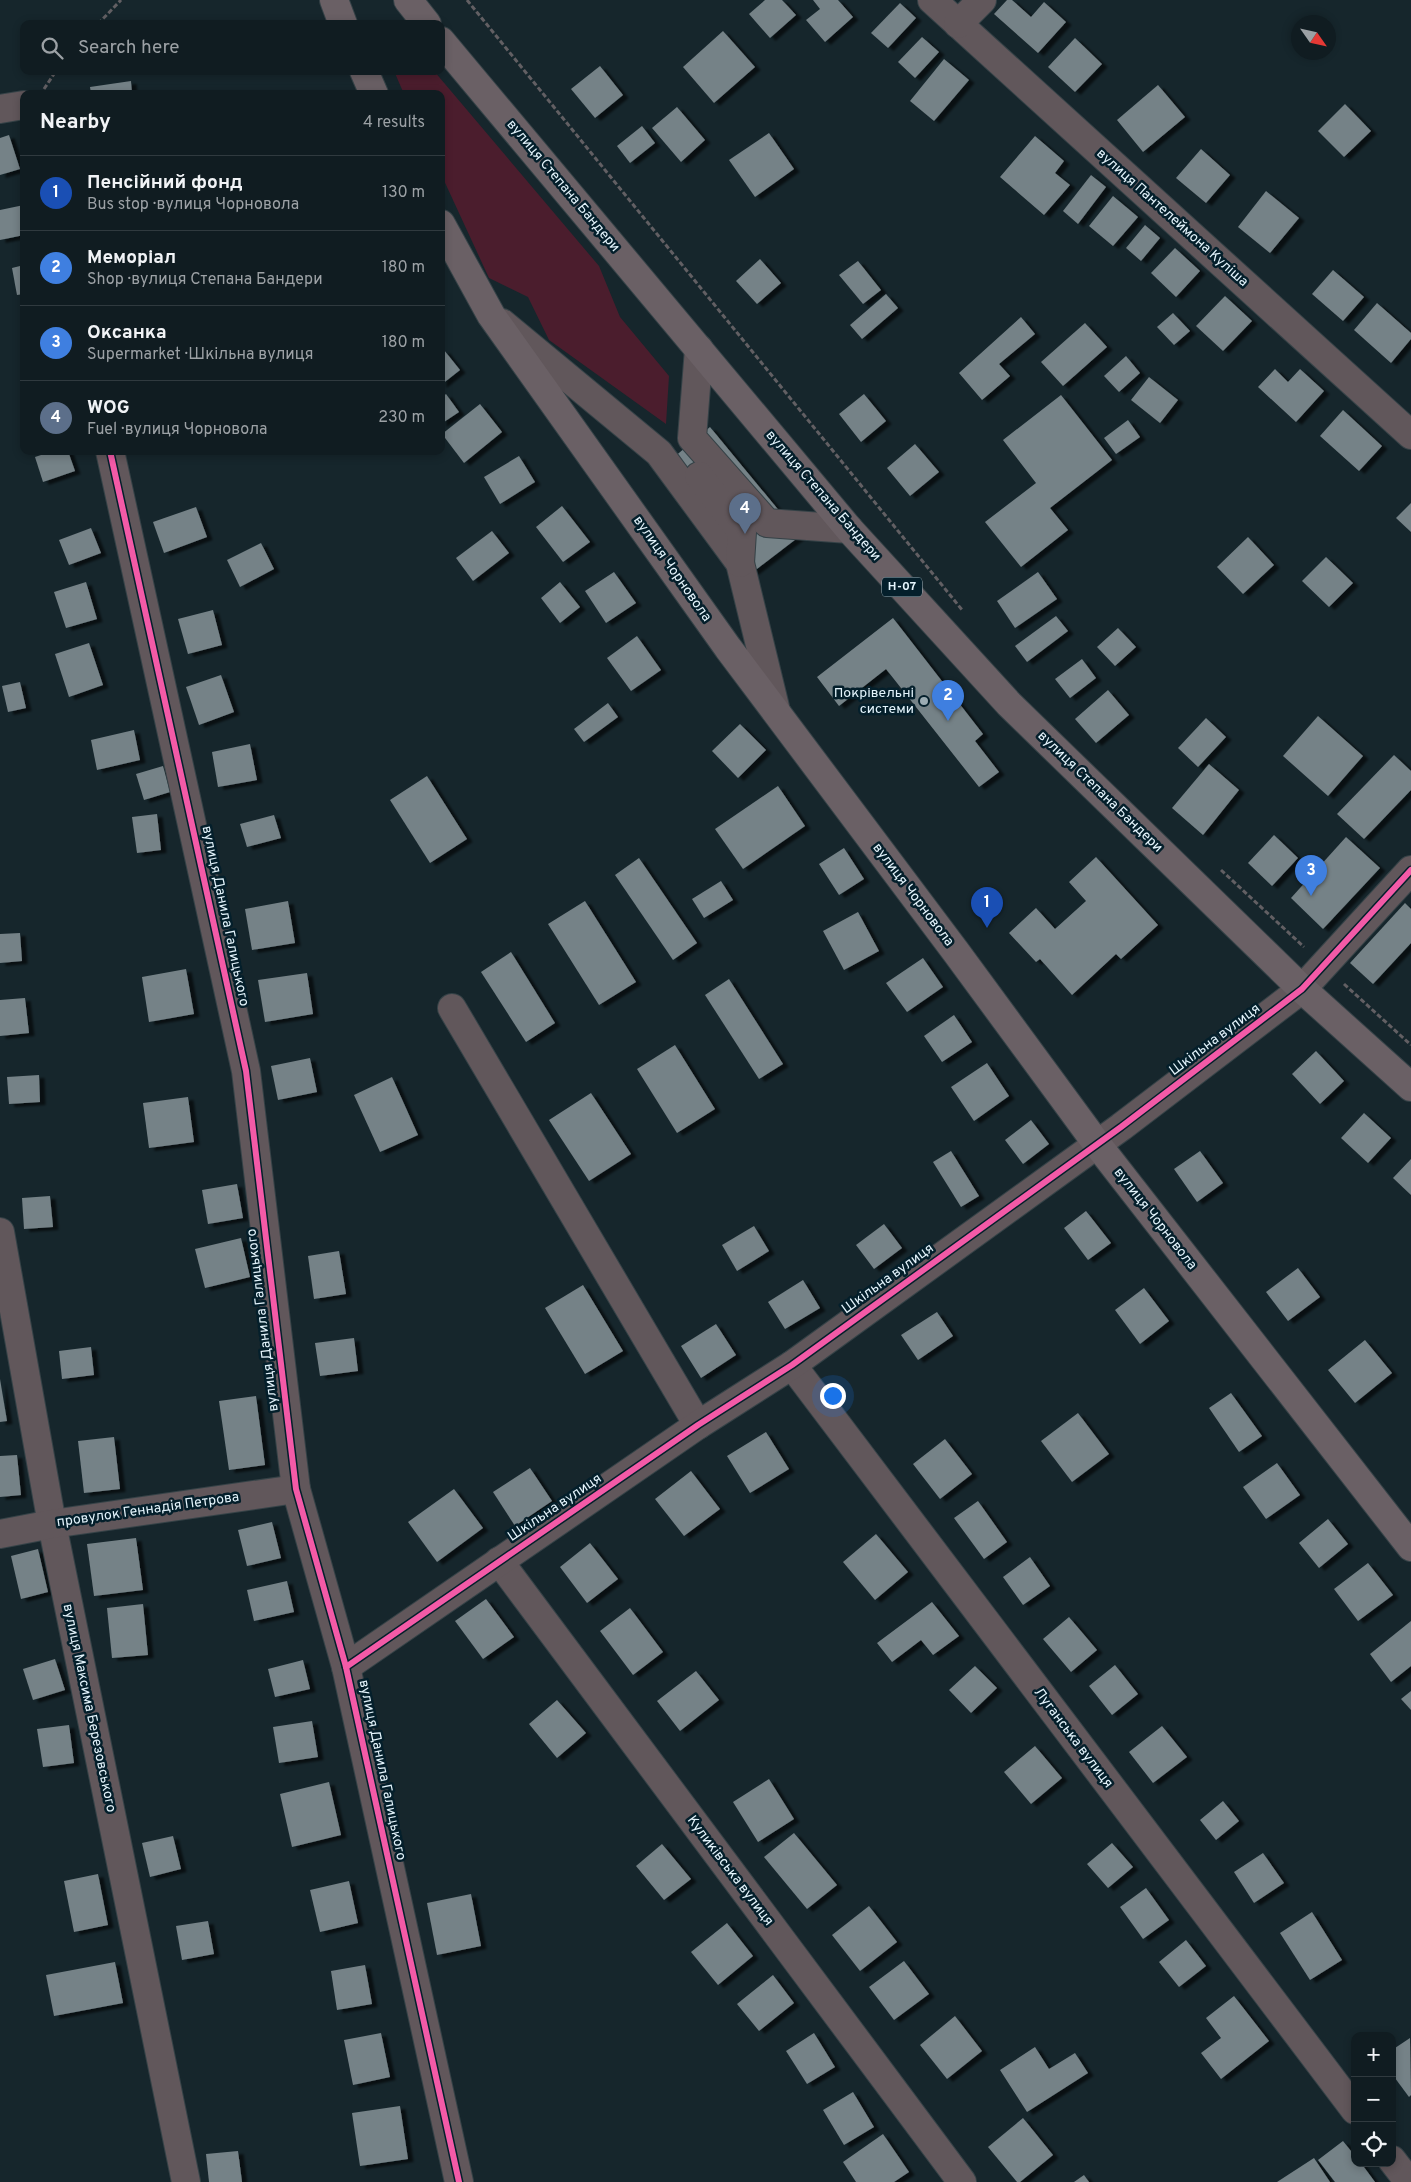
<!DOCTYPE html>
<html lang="en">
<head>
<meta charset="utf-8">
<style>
	:root { --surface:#101c21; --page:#1e292e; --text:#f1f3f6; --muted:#9ca1a5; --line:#303a3f; --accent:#2563eb }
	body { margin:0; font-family:Overpass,sans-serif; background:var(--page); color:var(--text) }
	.controls { position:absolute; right:15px; bottom:15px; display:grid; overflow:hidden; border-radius:10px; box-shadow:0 2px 8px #0003 }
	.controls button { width:45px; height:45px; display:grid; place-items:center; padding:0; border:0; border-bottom:1px solid var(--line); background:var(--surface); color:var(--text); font:25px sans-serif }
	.compass { position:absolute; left:1291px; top:15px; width:45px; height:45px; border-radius:50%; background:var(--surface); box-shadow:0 2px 8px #0003; rotate:124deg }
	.you { position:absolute; left:832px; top:1395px; width:18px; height:18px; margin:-12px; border:4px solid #fff; border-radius:50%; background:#1a73e8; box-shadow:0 0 0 8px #1a73e833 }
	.badge { display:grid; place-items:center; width:32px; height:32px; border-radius:50%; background:var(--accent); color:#fff; font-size:16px; font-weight:700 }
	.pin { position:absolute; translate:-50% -41px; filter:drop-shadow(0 1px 2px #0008) }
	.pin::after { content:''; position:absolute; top:26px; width:18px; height:15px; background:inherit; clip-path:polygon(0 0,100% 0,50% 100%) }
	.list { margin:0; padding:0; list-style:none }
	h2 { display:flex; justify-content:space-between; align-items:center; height:65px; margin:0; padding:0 20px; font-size:21px }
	h2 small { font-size:16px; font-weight:400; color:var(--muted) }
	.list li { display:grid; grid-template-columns:32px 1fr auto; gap:15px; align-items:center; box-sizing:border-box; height:75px; padding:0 20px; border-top:1px solid var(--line) }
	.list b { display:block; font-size:19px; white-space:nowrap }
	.list p { margin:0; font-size:16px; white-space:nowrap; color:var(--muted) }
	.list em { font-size:16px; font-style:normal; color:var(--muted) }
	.icon { flex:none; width:28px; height:28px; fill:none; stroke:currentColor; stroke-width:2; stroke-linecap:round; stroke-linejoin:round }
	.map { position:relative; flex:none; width:1411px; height:2182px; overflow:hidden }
	.search { position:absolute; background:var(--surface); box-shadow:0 2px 8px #0003; left:20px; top:20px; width:425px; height:55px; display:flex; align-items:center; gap:12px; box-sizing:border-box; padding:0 18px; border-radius:10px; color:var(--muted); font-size:19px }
	.panel { position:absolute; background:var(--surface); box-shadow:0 2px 8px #0003; left:20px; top:90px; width:425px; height:365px; border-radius:10px }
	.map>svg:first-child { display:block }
	.green { fill:#4b1d2d }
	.building { fill:#758287; filter:url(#shadow) }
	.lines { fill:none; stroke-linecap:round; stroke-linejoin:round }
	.minor-casing { stroke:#354247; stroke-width:30 }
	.major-casing { stroke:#354247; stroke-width:30 }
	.path { stroke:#625f63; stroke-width:3; stroke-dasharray:5 2.5; stroke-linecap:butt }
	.minor { stroke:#61575b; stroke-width:28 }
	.major { stroke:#6a6065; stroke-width:28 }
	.cycleway-casing { stroke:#041f2b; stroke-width:9 }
	.cycleway { stroke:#f35aa7; stroke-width:6 }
	.poi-dot { fill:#9cacb3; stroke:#041f2b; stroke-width:2 }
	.labels { text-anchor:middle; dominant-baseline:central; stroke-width:5; stroke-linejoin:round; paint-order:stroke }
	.shield { fill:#041f2b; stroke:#a1b4bd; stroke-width:1 }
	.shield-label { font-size:12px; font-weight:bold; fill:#e4f4fc }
	.street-label { font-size:14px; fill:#e4f4fc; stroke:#041f2b }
	.poi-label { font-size:14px; fill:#e4f4fc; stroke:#041f2b; text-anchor:end }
</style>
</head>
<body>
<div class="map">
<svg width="1411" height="2182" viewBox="0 0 1411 2182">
	<defs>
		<filter id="shadow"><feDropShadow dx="5.5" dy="3" stdDeviation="1" flood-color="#0009"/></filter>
	</defs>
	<rect width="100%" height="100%" fill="#16262c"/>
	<polygon class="green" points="394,71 434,71 599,266 620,317 669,376 666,424 549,340 528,297 489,278 441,174 441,94 404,94"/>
	<g class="building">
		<polygon points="765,0 782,0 796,15 770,38 749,14"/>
		<polygon points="813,0 838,0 853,17 825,42 806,20 820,9"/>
		<polygon points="1007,0 1012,0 1031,17 1044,2 1066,22 1038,53 994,14"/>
		<polygon points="900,3 916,18 888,48 871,33"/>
		<polygon points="723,31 755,67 714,103 683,67"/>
		<polygon points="922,37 939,52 915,78 898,62"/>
		<polygon points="1075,38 1102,64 1075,92 1048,67"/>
		<polygon points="944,59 969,80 934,121 910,101"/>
		<polygon points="600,66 623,95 595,118 571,89"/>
		<polygon points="131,81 132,94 91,94 90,87"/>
		<polygon points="1158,85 1185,117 1143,152 1117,120"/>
		<polygon points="1345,104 1371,131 1344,157 1318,131"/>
		<polygon points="677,107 705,140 681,162 652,128"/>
		<polygon points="642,126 655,143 630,163 617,146"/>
		<polygon points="769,133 794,169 755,197 729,160"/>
		<polygon points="9,135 20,169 0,175 0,138"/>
		<polygon points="1035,136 1064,161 1055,173 1070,185 1044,215 1000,177"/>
		<polygon points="1201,149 1230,175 1206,203 1176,178"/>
		<polygon points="1091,175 1106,187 1078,224 1063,211"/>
		<polygon points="1266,191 1299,218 1270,253 1238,227"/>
		<polygon points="1113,196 1138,217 1113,246 1089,226"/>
		<polygon points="24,205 24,235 0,240 0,210"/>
		<polygon points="1145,225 1160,238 1141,261 1126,248"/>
		<polygon points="1175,248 1200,271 1176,297 1151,273"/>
		<polygon points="760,259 781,283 757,304 736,281"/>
		<polygon points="858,261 881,290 863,304 839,275"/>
		<polygon points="24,265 24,294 17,295 12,268"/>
		<polygon points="1333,270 1364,297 1343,321 1312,294"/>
		<polygon points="886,294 898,308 862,339 850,325"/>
		<polygon points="1225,296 1252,321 1223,351 1196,326"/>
		<polygon points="1377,303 1411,333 1411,339 1391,363 1354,330"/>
		<polygon points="1173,313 1190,331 1174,345 1157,327"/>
		<polygon points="1021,317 1035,334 999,364 1010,376 982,400 959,373"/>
		<polygon points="1085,323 1107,347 1063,386 1041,362"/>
		<polygon points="444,350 460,370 441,385 441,353"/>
		<polygon points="1126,356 1140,373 1119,392 1104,376"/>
		<polygon points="1275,369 1288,382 1300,369 1324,391 1296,422 1258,387"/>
		<polygon points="1149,377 1178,400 1160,423 1131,400"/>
		<polygon points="446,394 459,412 441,424 441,398"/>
		<polygon points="864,394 886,421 861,442 839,414"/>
		<polygon points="1061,395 1112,460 1050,508 1068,530 1021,567 985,522 1036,483 1003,440"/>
		<polygon points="480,404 502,432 464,463 442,434"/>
		<polygon points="1343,410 1382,446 1359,471 1320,436"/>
		<polygon points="1128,420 1140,437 1116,454 1104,438"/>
		<polygon points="710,427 800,536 753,572 661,468"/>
		<polygon points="915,444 939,472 910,496 887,468"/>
		<polygon points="53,451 68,451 75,471 43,482 35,457"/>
		<polygon points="519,456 535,482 500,504 484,477"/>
		<polygon points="1411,503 1411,532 1396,518"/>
		<polygon points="562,506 590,542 563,562 536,527"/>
		<polygon points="196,507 207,537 164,553 153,522"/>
		<polygon points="91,528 101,553 69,565 59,540"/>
		<polygon points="492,531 509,553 473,581 456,558"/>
		<polygon points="1248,537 1274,565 1243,594 1217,567"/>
		<polygon points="261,543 274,569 240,587 227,560"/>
		<polygon points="1326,557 1353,583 1329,607 1302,581"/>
		<polygon points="614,572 636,603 606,623 585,591"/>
		<polygon points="1038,572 1057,599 1015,628 997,601"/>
		<polygon points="86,582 97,619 66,628 54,592"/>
		<polygon points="560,582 580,607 560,623 541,598"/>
		<polygon points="213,610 222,645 188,654 178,619"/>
		<polygon points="1056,616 1068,631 1027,662 1015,646"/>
		<polygon points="893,618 983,734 975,741 999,772 979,787 886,669 839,706 817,677"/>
		<polygon points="1118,628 1136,647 1115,666 1097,647"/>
		<polygon points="637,636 661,670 631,691 607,658"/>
		<polygon points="89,643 103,685 69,697 55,654"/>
		<polygon points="1082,659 1096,678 1070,698 1055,679"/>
		<polygon points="221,675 234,712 199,725 186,687"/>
		<polygon points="20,682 26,708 8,712 2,686"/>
		<polygon points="1108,690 1129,715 1096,743 1075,719"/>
		<polygon points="608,703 618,717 584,742 574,729"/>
		<polygon points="1318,716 1363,756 1328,796 1283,756"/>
		<polygon points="1206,718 1226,737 1198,767 1178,748"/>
		<polygon points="740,724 766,750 738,778 712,751"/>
		<polygon points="134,730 140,760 97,770 91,740"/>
		<polygon points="250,744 257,780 218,787 212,752"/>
		<polygon points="1394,755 1411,771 1411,790 1364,839 1337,814"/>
		<polygon points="1209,764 1239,790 1203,835 1172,808"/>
		<polygon points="163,766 170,792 144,800 136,774"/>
		<polygon points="427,776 467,839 430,863 390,800"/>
		<polygon points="778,786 805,826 743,869 715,829"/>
		<polygon points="157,814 161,850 137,853 132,817"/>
		<polygon points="274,815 281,838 247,847 240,824"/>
		<polygon points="1274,835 1298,858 1272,886 1248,863"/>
		<polygon points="1346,837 1380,868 1323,929 1291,898"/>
		<polygon points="844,848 864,879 839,895 819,864"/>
		<polygon points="1096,857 1158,925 1121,959 1116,954 1072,995 1040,959 1036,962 1009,933 1036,908 1055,929 1086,901 1069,882"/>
		<polygon points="639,858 697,943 673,960 615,875"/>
		<polygon points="721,881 733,900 704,918 692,899"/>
		<polygon points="288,901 295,943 252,950 245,909"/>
		<polygon points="585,901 636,982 599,1005 548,924"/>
		<polygon points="1405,903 1411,909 1411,943 1373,984 1350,963"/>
		<polygon points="858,912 879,951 844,970 823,931"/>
		<polygon points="20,933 22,961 0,963 0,934"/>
		<polygon points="511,952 555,1023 526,1042 481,972"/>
		<polygon points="923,958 943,987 907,1012 886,983"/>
		<polygon points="186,969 194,1014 149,1022 142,977"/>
		<polygon points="307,973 313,1014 265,1022 258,980"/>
		<polygon points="729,979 783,1064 759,1079 705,995"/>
		<polygon points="25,998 29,1033 0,1036 0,1000"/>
		<polygon points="954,1015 972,1042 942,1062 924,1036"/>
		<polygon points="675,1045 715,1109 677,1133 637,1069"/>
		<polygon points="1316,1051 1344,1081 1320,1104 1292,1074"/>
		<polygon points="310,1058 317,1092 278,1100 271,1066"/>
		<polygon points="987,1063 1009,1096 974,1121 951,1087"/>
		<polygon points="39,1075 40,1102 9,1104 7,1077"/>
		<polygon points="392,1077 418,1135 380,1152 354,1095"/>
		<polygon points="591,1093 631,1154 589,1181 549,1120"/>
		<polygon points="188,1097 194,1142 149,1148 143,1103"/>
		<polygon points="1364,1113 1391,1138 1368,1163 1341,1138"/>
		<polygon points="1031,1120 1049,1144 1023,1164 1005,1140"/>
		<polygon points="951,1151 979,1196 961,1207 933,1162"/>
		<polygon points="1200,1151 1223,1183 1197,1202 1174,1169"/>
		<polygon points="1411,1159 1411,1195 1393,1178"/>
		<polygon points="237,1184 243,1218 208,1224 202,1190"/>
		<polygon points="50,1196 53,1227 24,1229 22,1198"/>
		<polygon points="1086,1211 1111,1243 1088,1260 1064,1228"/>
		<polygon points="884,1224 902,1248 874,1269 856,1245"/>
		<polygon points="754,1226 769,1251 737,1271 722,1245"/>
		<polygon points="241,1238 250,1277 205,1288 195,1249"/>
		<polygon points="339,1251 346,1294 314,1299 308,1256"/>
		<polygon points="1298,1268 1320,1297 1288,1321 1266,1292"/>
		<polygon points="803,1280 820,1308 785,1329 768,1302"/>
		<polygon points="583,1285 623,1351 585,1374 545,1308"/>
		<polygon points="1144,1288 1169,1321 1140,1344 1115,1310"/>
		<polygon points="937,1312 953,1336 918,1360 901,1335"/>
		<polygon points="716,1324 736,1355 701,1378 681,1346"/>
		<polygon points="354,1338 358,1371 320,1376 315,1343"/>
		<polygon points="1365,1340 1392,1373 1355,1403 1328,1370"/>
		<polygon points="91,1347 94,1375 62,1379 59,1351"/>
		<polygon points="0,1379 7,1421 0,1422"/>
		<polygon points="1231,1393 1262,1436 1239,1452 1209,1408"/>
		<polygon points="256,1396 265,1465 229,1470 219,1401"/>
		<polygon points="1078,1413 1109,1454 1072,1482 1041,1441"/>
		<polygon points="766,1432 789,1469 750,1493 727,1456"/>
		<polygon points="114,1437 120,1489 84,1493 78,1441"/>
		<polygon points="945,1439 972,1474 940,1499 913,1464"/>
		<polygon points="17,1455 21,1495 0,1497 0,1456"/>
		<polygon points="1277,1463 1300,1495 1266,1519 1243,1487"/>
		<polygon points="530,1468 552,1501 515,1526 493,1492"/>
		<polygon points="691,1471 720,1509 684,1536 655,1499"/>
		<polygon points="454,1489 483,1528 437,1562 408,1522"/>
		<polygon points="978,1501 1007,1542 984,1559 954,1518"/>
		<polygon points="1328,1519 1348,1544 1319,1568 1299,1543"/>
		<polygon points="272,1522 281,1558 247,1566 238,1530"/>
		<polygon points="876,1534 908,1572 875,1600 843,1562"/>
		<polygon points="136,1538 143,1590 94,1596 87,1544"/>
		<polygon points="590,1543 618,1579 587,1603 560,1567"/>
		<polygon points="38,1549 48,1592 21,1599 11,1556"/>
		<polygon points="1030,1557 1050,1586 1023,1605 1003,1577"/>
		<polygon points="1368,1563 1393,1595 1358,1621 1334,1589"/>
		<polygon points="287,1581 294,1612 254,1621 247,1590"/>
		<polygon points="486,1599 514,1637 483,1659 455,1621"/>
		<polygon points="932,1602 959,1636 933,1655 921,1640 892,1662 877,1643"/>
		<polygon points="143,1604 148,1655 112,1658 107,1608"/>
		<polygon points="630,1608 663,1652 633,1675 600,1631"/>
		<polygon points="1069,1617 1097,1650 1071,1672 1043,1639"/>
		<polygon points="1411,1621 1411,1666 1391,1682 1370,1654"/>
		<polygon points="55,1659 65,1690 33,1700 23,1669"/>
		<polygon points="303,1660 310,1689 275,1697 268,1669"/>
		<polygon points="1115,1665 1138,1694 1112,1715 1089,1686"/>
		<polygon points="975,1666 997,1688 971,1713 949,1690"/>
		<polygon points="696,1671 719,1700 680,1731 657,1701"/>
		<polygon points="1411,1691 1411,1710 1401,1699"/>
		<polygon points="557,1700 586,1733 557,1758 529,1724"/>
		<polygon points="312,1721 318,1757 279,1763 273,1727"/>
		<polygon points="69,1725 74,1763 43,1767 37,1729"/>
		<polygon points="1162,1726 1187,1757 1153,1783 1129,1752"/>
		<polygon points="1035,1746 1062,1778 1031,1804 1004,1772"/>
		<polygon points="769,1779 794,1819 758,1842 733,1802"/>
		<polygon points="329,1782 341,1835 292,1847 280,1794"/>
		<polygon points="1223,1801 1239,1821 1216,1840 1200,1820"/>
		<polygon points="794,1833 837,1885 807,1909 764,1857"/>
		<polygon points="173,1836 181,1869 150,1877 142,1843"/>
		<polygon points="1112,1843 1133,1867 1108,1888 1087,1864"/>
		<polygon points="662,1844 691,1879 664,1900 636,1866"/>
		<polygon points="1263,1853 1284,1883 1254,1903 1234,1872"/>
		<polygon points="98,1874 108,1925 74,1932 64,1881"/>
		<polygon points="349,1881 358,1923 320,1932 310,1890"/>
		<polygon points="1146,1888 1169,1920 1143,1939 1120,1907"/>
		<polygon points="471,1894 481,1946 437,1955 427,1903"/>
		<polygon points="869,1906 897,1942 860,1971 832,1935"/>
		<polygon points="1312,1912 1342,1960 1310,1980 1280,1933"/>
		<polygon points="208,1921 214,1954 182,1960 176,1926"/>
		<polygon points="727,1923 753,1956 718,1985 691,1952"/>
		<polygon points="1186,1940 1206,1966 1179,1987 1159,1962"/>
		<polygon points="904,1961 929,1994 894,2020 869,1987"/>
		<polygon points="115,1962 123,2003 54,2016 46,1975"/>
		<polygon points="365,1965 372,2004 337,2010 331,1971"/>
		<polygon points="773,1975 794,2003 759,2031 737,2004"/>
		<polygon points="1234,1996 1269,2041 1221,2079 1201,2053 1221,2038 1206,2018"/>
		<polygon points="955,2016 982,2051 947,2079 920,2045"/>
		<polygon points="381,2033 390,2077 353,2085 344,2040"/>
		<polygon points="814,2033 835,2067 807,2084 786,2051"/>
		<polygon points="1410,2038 1411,2095 1409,2097 1392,2074 1392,2050"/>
		<polygon points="1035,2047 1049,2069 1075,2053 1088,2073 1027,2112 1000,2070"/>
		<polygon points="853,2092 874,2127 844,2145 823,2110"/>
		<polygon points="400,2106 408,2159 360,2166 352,2113"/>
		<polygon points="1023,2118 1053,2155 1020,2182 1017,2182 988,2147"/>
		<polygon points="883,2134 909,2172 894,2182 856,2182 843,2162"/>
		<polygon points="1343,2141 1355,2156 1355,2163 1361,2163 1375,2182 1335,2182 1318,2160"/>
		<polygon points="238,2151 242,2182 209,2182 206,2154"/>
		<polygon points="1314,2158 1330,2182 1277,2182"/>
		<polygon points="1084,2175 1089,2182 1074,2182"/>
	</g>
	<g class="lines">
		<g class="minor-casing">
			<g id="minor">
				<polyline points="932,0 1411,435"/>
				<polyline points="958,24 982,0"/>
				<polyline points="0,109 24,105"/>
				<polyline points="502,323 659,453 740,563 776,711"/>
				<polyline points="699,349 692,438 767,523 849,529"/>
				<polyline points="110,451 246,1071 296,1489 346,1667 459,2182"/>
				<polyline points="699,476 742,532 740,563"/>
				<polyline points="452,1008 698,1425"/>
				<polyline points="0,1232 52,1524 186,2182"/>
				<polyline points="792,1365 1355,2110"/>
				<polyline points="0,1534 52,1524 296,1489"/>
				<polyline points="499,1561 962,2182"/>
				<polyline points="346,1667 698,1425 792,1365 1121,1127 1302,989 1411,870"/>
				<polyline points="1392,2160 1409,2182"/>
			</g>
		</g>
		<g class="major-casing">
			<g id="major">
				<polyline points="334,0 343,24"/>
				<polyline points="408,0 427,24"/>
				<polyline points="441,41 849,529 1009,704 1302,989 1411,1087"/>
				<polyline points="364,71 374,94"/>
				<polyline points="441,224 491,315 728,648 956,952 1097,1144 1411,1547"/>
			</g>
		</g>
		<g class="path">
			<polyline points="467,0 963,611"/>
			<polyline points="98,24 121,0"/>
			<polyline points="44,89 56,71"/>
			<polyline points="1221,870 1304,947"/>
			<polyline points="1344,984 1411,1045"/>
		</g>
		<use href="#minor" class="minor"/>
		<use href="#major" class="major"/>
		<g class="cycleway-casing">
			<g id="cycleway">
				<polyline points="110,451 246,1071 296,1489 346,1667 459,2182"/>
				<polyline points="346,1667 698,1425 792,1365 1121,1127 1302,989 1411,870"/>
			</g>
		</g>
		<use href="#cycleway" class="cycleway"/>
	</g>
	<circle class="poi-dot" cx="924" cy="701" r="5"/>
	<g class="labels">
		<rect class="shield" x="882" y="577.5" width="40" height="19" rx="4"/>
		<g class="shield-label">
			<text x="902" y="587">Н-07</text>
		</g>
		<g class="street-label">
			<text transform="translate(563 186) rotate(50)">вулиця Степана Бандери</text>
			<text transform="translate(1172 218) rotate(42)">вулиця Пантелеймона Куліша</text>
			<text transform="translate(823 496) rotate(49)">вулиця Степана Бандери</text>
			<text transform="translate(672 569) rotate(55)">вулиця Чорновола</text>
			<text transform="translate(1100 792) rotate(44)">вулиця Степана Бандери</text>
			<text transform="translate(913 895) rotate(53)">вулиця Чорновола</text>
			<text transform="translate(225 916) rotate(78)">вулиця Данила Галицького</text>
			<text transform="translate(1215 1040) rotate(-37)">Шкільна вулиця</text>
			<text transform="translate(1155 1219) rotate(52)">вулиця Чорновола</text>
			<text transform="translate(888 1279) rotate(-36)">Шкільна вулиця</text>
			<text transform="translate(263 1320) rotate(-97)">вулиця Данила Галицького</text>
			<text transform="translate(555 1508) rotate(-34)">Шкільна вулиця</text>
			<text transform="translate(148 1510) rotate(-8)">провулок Геннадія Петрова</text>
			<text transform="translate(89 1708) rotate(78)">вулиця Максима Березовського</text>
			<text transform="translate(1073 1738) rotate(53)">Луганська вулиця</text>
			<text transform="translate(382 1770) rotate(78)">вулиця Данила Галицького</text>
			<text transform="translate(730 1871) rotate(53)">Куликівська вулиця</text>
		</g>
		<g class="poi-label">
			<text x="914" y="693">Покрівельні<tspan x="914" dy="16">системи</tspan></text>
		</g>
	</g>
</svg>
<div class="controls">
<button>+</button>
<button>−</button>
<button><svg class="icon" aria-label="locate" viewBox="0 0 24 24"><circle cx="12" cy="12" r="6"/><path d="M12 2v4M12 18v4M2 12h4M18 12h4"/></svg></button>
</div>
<svg class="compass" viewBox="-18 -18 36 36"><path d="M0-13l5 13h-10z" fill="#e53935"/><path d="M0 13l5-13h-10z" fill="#9ca1a5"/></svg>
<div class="you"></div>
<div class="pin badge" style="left:987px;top:928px;background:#1a4fb4">1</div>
<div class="pin badge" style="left:948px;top:721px;background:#3f7fe0">2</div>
<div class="pin badge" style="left:1311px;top:896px;background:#3f7fe0">3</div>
<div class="pin badge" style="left:745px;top:534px;background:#5c6f8a">4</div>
<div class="search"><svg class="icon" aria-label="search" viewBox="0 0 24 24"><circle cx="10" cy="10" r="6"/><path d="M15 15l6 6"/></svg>Search here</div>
<section class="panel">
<h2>Nearby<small>4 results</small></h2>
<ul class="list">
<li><span class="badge" style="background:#1a4fb4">1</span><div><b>Пенсійний фонд</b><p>Bus stop · вулиця Чорновола</p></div><em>130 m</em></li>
<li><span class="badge" style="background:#3f7fe0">2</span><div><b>Меморіал</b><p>Shop · вулиця Степана Бандери</p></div><em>180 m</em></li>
<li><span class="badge" style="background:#3f7fe0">3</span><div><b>Оксанка</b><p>Supermarket · Шкільна вулиця</p></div><em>180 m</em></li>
<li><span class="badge" style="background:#5c6f8a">4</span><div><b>WOG</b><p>Fuel · вулиця Чорновола</p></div><em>230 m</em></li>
</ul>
</section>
</div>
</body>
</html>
